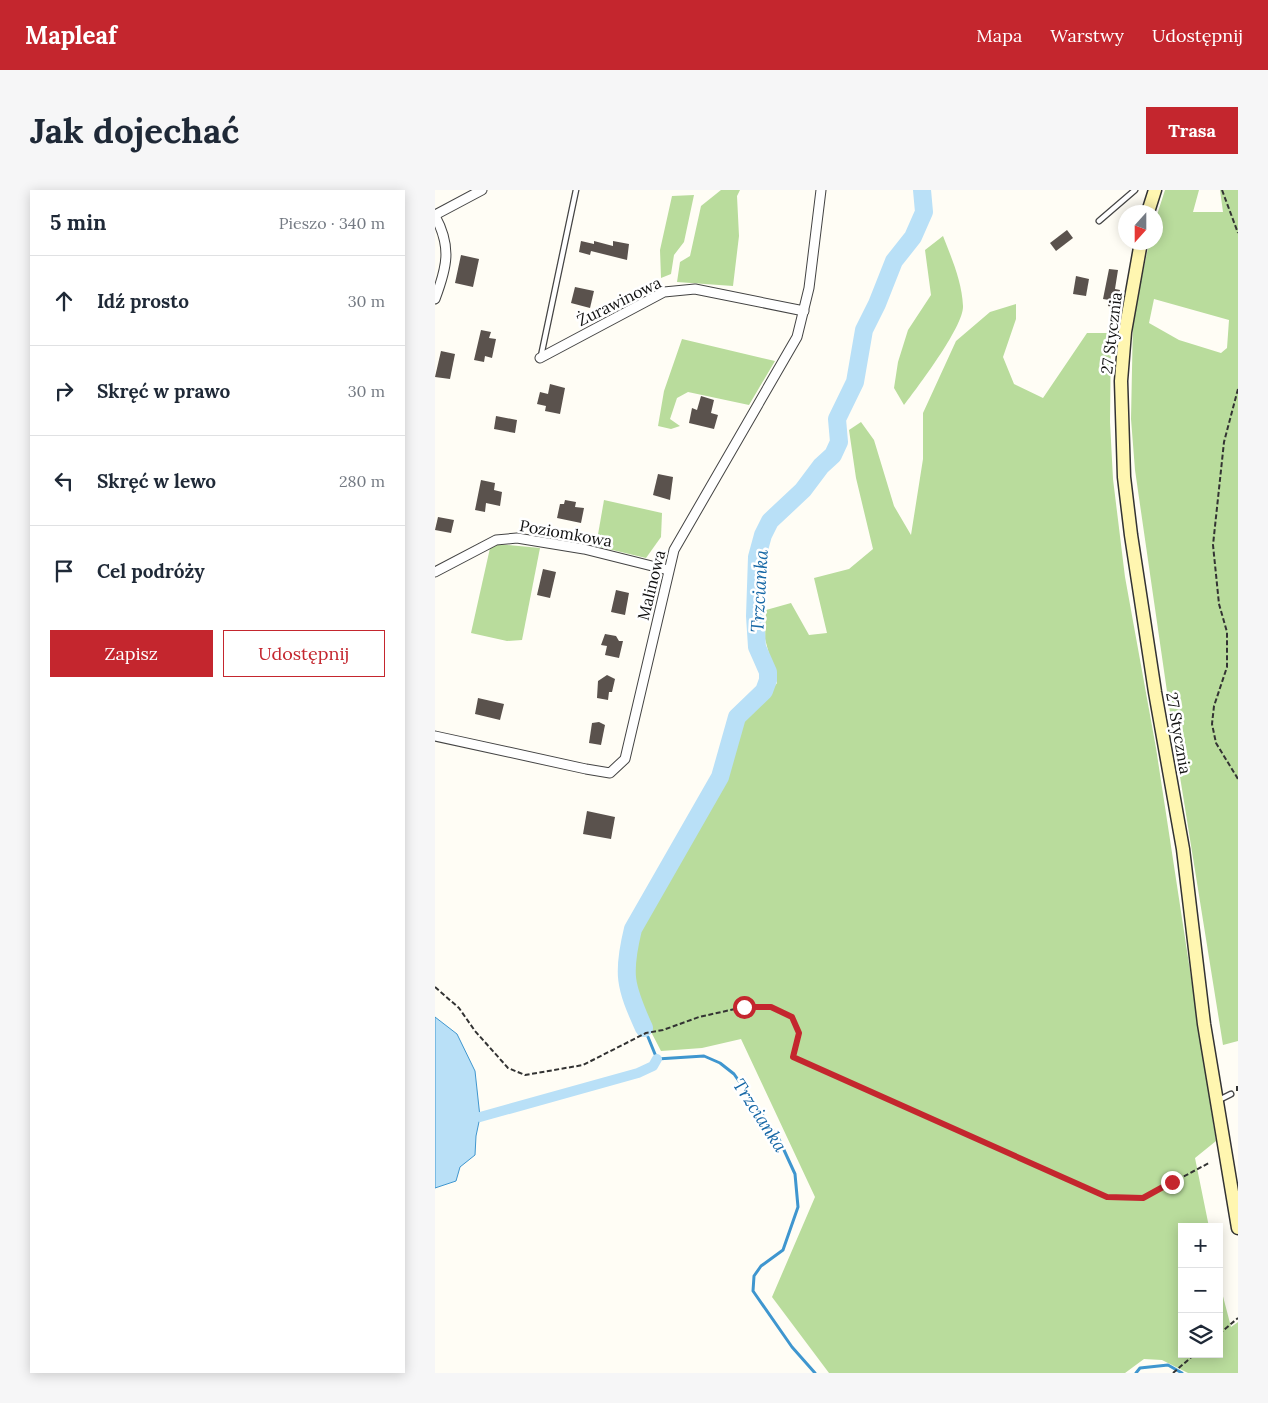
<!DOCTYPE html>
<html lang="pl">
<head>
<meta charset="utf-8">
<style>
	:root { --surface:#fff; --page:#f6f6f7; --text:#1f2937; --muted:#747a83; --line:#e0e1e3; --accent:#c4262e }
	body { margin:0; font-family:Lora,serif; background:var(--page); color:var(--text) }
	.controls { position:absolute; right:15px; bottom:15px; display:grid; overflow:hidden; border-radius:0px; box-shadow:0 2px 12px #0003 }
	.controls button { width:45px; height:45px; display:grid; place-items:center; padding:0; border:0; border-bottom:1px solid var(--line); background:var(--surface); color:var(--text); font:25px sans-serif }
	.compass { position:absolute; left:683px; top:15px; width:45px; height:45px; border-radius:50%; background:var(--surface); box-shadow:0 2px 12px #0003; rotate:201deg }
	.stop { position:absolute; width:15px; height:15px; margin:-11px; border:4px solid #c4262e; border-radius:50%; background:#fff }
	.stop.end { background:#c4262e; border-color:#fff; box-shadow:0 1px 5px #0008 }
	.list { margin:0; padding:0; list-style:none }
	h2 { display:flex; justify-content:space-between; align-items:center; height:65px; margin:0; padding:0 20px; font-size:21px }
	h2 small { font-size:16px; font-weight:400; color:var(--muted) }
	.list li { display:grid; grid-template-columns:32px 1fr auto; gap:15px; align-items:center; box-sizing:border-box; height:90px; padding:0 20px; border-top:1px solid var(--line) }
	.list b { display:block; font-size:19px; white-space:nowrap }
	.list em { font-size:16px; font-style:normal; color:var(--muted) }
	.actions { display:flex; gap:10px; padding:15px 20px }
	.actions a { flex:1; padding:11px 0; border:1px solid var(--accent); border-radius:0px; text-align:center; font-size:18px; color:var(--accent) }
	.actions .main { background:var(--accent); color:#fff }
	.icon { flex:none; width:28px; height:28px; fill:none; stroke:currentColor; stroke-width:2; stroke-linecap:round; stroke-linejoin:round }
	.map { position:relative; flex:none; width:803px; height:1183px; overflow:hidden; border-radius:0px }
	header { display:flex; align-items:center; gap:30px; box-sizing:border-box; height:70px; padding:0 25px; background:var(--accent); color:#fff }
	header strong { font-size:24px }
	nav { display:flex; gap:28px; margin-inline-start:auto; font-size:18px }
	.intro { display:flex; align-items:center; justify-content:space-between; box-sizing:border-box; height:120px; padding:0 30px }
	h1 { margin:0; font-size:35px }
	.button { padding:12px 22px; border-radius:0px; background:var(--accent); color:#fff; font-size:18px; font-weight:700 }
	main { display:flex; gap:30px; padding:0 30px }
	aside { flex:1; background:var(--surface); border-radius:0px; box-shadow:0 2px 12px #0003 }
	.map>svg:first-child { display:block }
	.forest { fill:#b9dc9c; fill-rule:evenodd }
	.water { fill:#b9e0f7; stroke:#3f96cf }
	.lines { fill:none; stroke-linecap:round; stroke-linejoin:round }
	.stream { stroke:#3f96cf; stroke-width:3 }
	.canal { stroke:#b9e0f7; stroke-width:10 }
	.river { stroke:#b9e0f7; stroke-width:18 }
	.building { fill:#5a524d }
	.service-casing { stroke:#444; stroke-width:7 }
	.minor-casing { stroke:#444; stroke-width:11 }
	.secondary-casing { stroke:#333; stroke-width:15 }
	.path { stroke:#333; stroke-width:2; stroke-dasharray:5 2.5; stroke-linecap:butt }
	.service { stroke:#fff; stroke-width:4.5 }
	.minor { stroke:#fff; stroke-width:9 }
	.secondary { stroke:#fff6b0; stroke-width:12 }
	.route { stroke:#c4262e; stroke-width:6 }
	.labels { text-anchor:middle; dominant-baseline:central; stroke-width:5; stroke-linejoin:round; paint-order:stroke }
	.street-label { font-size:16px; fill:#111; stroke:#fff }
	.water-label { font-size:18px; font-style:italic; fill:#1768a6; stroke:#fff }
</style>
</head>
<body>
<header>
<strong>Mapleaf</strong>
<nav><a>Mapa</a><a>Warstwy</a><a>Udostępnij</a></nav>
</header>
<div class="intro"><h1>Jak dojechać</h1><a class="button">Trasa</a></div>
<main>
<aside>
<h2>5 min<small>Pieszo · 340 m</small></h2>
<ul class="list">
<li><svg class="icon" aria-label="ahead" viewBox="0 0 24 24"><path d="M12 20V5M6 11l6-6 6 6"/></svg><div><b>Idź prosto</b></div><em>30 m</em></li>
<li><svg class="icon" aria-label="right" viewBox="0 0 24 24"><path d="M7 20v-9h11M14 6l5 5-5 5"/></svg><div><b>Skręć w prawo</b></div><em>30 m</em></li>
<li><svg class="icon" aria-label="left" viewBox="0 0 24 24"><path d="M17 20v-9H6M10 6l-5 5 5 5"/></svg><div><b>Skręć w lewo</b></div><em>280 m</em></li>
<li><svg class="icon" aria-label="arrive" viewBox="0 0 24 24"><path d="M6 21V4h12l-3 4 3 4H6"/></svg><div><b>Cel podróży</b></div></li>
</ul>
<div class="actions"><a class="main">Zapisz</a><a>Udostępnij</a></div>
</aside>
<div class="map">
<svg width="803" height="1183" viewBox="0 0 803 1183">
	<rect width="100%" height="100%" fill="#fffdf5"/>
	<g class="forest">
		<polygon points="286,0 305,0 302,6 304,46 298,96 242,92 245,72 255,66 266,16"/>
		<path d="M730 0H764L758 22H788L785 0H803V851L788 855 738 543 700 280 696 229 698 130 714 53 720 52 721 28ZM719 109 794 130 792 158 786 163 744 150 714 133Z"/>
		<polygon points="259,5 249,52 239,65 236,84 226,88 225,60 237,6"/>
		<path d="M508 46C517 69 527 92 528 116 529 136 482 198 469 215L459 198 463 172 473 140 496 105 490 60Z"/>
		<polygon points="581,114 581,129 568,167 579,194 608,208 652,143 676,143 675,232 678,289 690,387 721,558 781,951 760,968 774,1037 747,1037 747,1164 784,1164 784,1091 796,1137 803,1132 803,1183 753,1183 727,1170 709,1169 690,1183 394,1183 337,1107 380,1007 306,849 267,858 226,861 213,836 199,795 201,751 231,690 293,584 307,529 333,505 342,493 330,449 331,420 356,413 374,445 392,443 379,388 414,379 438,359 421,288 414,240 426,232 439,250 459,316 476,345 488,269 488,223 521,151 555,122"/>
		<polygon points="247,149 340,171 314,215 253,202 242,208 235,229 245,236 236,239 223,236 229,201"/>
		<polygon points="169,310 227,323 226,347 211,368 161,356"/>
		<polygon points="62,354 105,358 87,450 72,451 36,443 55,358"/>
	</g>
	<polygon class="water" points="0,827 22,844 40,881 45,927 41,946 40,965 25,977 21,991 0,998"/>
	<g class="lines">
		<g class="stream">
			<polyline points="213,847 222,869 269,866 285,873 299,884 343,947 360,984 363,1017 348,1060 326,1076 319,1086 318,1101 357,1157 380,1183"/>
			<polyline points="701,1183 705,1178 733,1175 747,1183"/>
		</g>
		<polyline class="canal" points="45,927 203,883 218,876 222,869"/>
		<path class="river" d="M209 838C190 796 187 784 198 739L285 587 302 527 329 501 333 490V482L322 457 320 426 322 367 328 345 335 331 368 300 386 276 398 265 404 252 402 229 420 192 429 140 442 114 459 71 478 47 489 22 487 0"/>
	</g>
	<g class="building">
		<polygon points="632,40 638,48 621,61 615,53"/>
		<polygon points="146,51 159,54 159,51 178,56 178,51 194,54 192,70 156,61 155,65 144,62"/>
		<polygon points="26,65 44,69 38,97 20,93"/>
		<polygon points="674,79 683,80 680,99 685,100 682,118 673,116 674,110 668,109"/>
		<polygon points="641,86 654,89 651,106 638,104"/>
		<polygon points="140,97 159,101 155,118 136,113"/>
		<polygon points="46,140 56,142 54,148 61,149 57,168 50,166 49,172 39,170"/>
		<polygon points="6,161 20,164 15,189 0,187"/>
		<polygon points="115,194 130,198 125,224 110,221 111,216 102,214 105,202 113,204"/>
		<polygon points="266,206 279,210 276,223 283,225 279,239 254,233 257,218 262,220"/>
		<polygon points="61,226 82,230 80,243 59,239"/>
		<polygon points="223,284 238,287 235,310 218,305"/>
		<polygon points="46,290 60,293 59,300 67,302 65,316 51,313 50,322 40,320"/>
		<polygon points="130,310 141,312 140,317 149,318 146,333 122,328 125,314 129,314"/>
		<polygon points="3,327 19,330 16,343 0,340"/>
		<polygon points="108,379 121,382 115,408 102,405"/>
		<polygon points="181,400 194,403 190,425 176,422"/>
		<polygon points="170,444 181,446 184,451 188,451 184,468 170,465 172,456 166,455"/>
		<polygon points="172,485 180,489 177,502 174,502 173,510 162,508 163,491"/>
		<polygon points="43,508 69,514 65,530 40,524"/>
		<polygon points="164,532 170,535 166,555 154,553 157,533"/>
		<polygon points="152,621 180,627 176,649 148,644"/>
	</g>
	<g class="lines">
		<g class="service-casing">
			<g id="service">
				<polyline points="664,31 700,0"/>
				<polyline points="106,166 141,0"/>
				<polyline points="784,910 796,904"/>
			</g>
		</g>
		<g class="minor-casing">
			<g id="minor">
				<polyline points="0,25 47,0"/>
				<path d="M0 26C17 57 12 77 0 109"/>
				<polyline points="105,168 229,102 260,99 369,121"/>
				<polyline points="0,382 61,350 82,348 149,359 233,380"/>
				<polyline points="0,546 151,579 175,583 190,569 239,360 362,147 374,98 386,0"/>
			</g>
		</g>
		<g class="secondary-casing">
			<g id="secondary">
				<polyline points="713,22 720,0"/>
				<polyline points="706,52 690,142 686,191 689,287 696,345 720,502 748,659 769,834 803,1038"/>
			</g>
		</g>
		<g class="path">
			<polyline points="787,0 803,43"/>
			<polyline points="803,199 789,252 778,355 784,414 792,442 792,477 779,516 777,534 781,553 803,589"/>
			<polyline points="0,797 24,818 40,841 73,878 90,885 148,875 211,843 228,840 264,827 309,817 336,817 357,827 364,843 358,867 672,1007 708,1008 774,973"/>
			<polyline points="802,901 802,895"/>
			<polyline points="784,1144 803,1128"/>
			<polyline points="738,1183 760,1164"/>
		</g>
		<use href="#service" class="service"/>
		<use href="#minor" class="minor"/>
		<use href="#secondary" class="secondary"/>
	</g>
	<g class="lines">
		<polyline class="route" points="309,817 336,817 357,827 364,843 358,867 672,1007 708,1008 737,992"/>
	</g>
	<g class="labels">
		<g class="street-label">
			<text transform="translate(184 111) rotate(-26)">Żurawinowa</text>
			<text transform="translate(676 143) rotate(-83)">27 Stycznia</text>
			<text transform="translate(131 343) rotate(10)">Poziomkowa</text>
			<text transform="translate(216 395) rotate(-76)">Malinowa</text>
			<text transform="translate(744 543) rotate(80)">27 Stycznia</text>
		</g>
		<g class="water-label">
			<text transform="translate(324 401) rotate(-87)">Trzcianka</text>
			<text transform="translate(325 925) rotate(57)">Trzcianka</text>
		</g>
	</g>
</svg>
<div class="controls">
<button>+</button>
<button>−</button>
<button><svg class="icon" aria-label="layers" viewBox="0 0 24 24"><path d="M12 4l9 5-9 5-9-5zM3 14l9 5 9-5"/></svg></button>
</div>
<svg class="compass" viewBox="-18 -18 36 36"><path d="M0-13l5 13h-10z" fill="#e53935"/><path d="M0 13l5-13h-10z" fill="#747a83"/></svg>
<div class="stop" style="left:309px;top:817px"></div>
<div class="stop end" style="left:737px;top:992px"></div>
</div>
</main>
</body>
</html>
